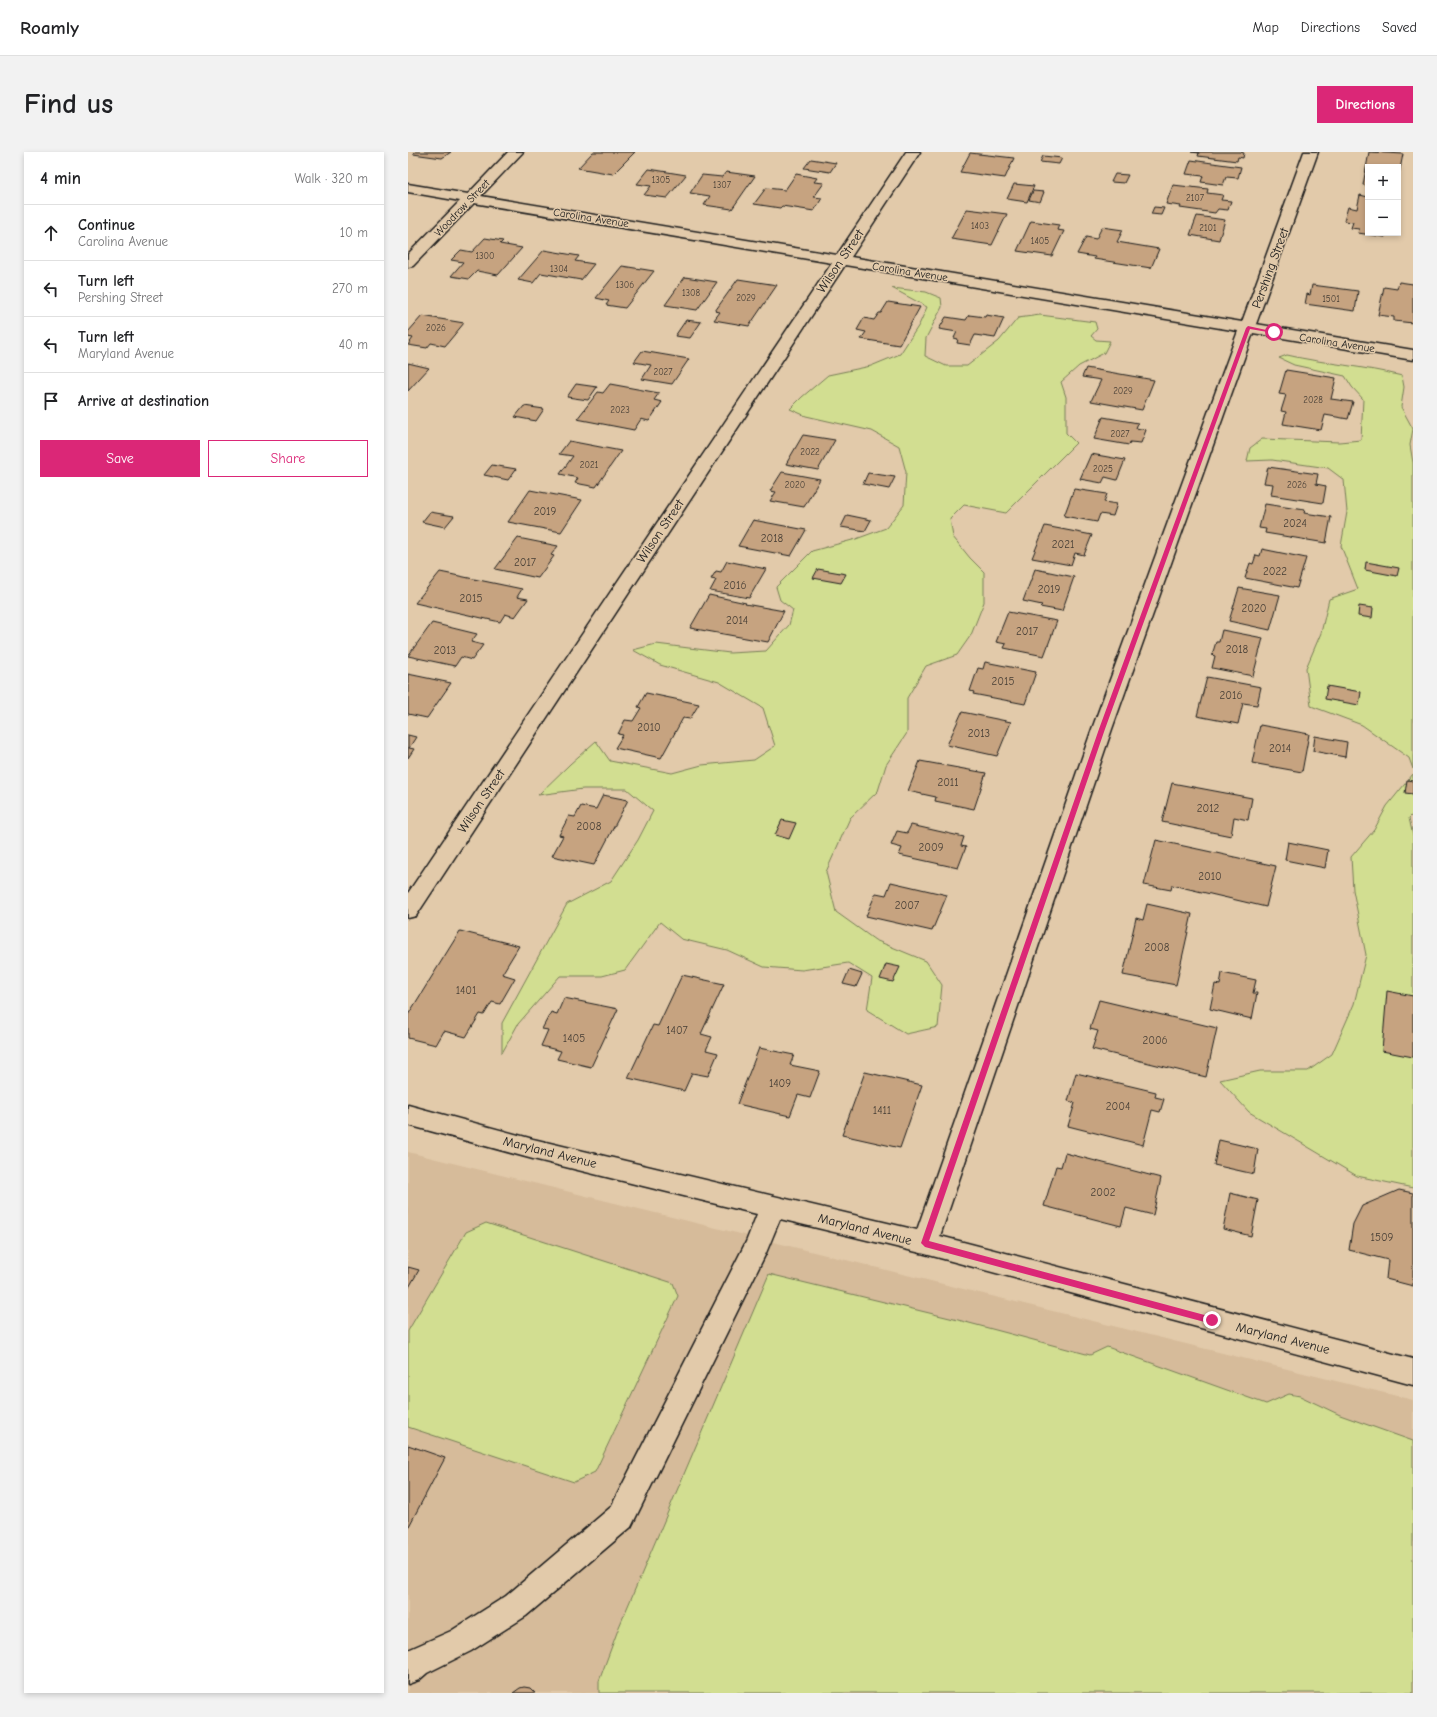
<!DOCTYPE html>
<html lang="en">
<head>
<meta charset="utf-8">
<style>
	:root { --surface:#fff; --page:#f2f2f2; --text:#202124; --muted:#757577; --line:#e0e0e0; --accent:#db2777 }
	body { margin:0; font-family:"Comic Neue",sans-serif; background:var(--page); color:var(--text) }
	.controls { position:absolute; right:12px; top:12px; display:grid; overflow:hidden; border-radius:0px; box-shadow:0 2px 6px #0003 }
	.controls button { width:36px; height:36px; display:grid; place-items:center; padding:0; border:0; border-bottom:1px solid var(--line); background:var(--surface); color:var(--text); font:20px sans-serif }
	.stop { position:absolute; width:12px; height:12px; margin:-9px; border:3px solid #db2777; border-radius:50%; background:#fff }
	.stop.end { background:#db2777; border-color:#fff; box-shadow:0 1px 4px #0008 }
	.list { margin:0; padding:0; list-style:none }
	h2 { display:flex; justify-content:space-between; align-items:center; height:52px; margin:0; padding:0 16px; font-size:17px }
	h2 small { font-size:13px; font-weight:400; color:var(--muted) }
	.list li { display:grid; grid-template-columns:26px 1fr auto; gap:12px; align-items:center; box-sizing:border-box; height:56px; padding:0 16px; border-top:1px solid var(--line) }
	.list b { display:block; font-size:15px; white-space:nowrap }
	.list p { margin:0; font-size:13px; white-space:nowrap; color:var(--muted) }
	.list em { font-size:13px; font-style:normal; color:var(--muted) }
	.actions { display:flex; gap:8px; padding:12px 16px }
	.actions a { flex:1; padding:9px 0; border:1px solid var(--accent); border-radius:0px; text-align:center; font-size:14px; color:var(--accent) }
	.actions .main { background:var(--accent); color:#fff }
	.icon { flex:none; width:22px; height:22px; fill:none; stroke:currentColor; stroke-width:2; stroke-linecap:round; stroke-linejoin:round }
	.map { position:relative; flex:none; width:1005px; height:1541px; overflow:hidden; border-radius:0px }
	header { display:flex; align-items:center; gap:24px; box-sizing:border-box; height:56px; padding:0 20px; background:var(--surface); border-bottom:1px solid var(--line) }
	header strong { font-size:19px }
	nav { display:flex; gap:22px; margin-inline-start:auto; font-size:14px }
	.intro { display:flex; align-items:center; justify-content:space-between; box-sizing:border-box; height:96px; padding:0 24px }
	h1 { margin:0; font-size:28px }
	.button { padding:10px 18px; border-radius:0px; background:var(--accent); color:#fff; font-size:14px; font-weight:700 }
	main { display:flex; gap:24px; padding:0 24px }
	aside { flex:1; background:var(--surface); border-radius:0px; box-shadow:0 2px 6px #0003 }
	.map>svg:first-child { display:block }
	.built { fill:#d6bb9a }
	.green { fill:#d2de91; stroke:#777d56 }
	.building { fill:#c6a380; stroke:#1c1c1c }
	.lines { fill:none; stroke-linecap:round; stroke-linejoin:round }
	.minor-casing { stroke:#1c1c1c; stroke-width:3 }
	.minor { fill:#e2caaa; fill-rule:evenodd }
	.route { fill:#db2777 }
	.labels { text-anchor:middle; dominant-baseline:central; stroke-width:3; stroke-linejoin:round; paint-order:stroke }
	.far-number-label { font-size:9px; fill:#463e35 }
	.far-street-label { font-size:11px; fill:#1c1c1c; stroke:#e2caaa }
	.number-label { font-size:11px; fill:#463e35 }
	.street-label { font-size:13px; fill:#1c1c1c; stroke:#e2caaa }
</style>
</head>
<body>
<header>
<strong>Roamly</strong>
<nav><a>Map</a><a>Directions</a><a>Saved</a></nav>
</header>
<div class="intro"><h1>Find us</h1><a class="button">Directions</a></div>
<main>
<aside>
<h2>4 min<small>Walk · 320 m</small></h2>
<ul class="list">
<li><svg class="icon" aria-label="ahead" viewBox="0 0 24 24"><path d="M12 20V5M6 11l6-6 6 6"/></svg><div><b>Continue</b><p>Carolina Avenue</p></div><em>10 m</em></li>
<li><svg class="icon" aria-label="left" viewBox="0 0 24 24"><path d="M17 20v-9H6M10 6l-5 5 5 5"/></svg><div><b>Turn left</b><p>Pershing Street</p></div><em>270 m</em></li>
<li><svg class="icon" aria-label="left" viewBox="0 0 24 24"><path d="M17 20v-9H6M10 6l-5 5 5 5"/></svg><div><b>Turn left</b><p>Maryland Avenue</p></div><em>40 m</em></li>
<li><svg class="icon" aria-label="arrive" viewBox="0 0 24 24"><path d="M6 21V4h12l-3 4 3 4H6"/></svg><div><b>Arrive at destination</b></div></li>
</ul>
<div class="actions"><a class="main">Save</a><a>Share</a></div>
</aside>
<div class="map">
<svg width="1005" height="1541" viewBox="0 0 1005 1541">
	<rect width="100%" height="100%" fill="#e2caaa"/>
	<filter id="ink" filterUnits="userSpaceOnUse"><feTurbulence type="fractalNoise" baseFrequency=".025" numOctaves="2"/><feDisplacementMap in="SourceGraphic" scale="8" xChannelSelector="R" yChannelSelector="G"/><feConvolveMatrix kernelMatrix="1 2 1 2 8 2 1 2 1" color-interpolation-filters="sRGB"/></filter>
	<g filter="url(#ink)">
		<polygon class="built" points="0,1000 1005,1248 1005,1541 0,1541"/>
		<g class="green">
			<polygon points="484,136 518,140 533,146 534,155 518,186 517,204 538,214 559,214 591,189 610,166 632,163 687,170 689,177 683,184 688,188 702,189 696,201 671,214 653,230 658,245 658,281 668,291 598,361 556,353 542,367 545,385 562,406 576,420 576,450 563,483 549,503 518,514 499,546 499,581 478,613 470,639 442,666 418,720 428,760 467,788 518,809 534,833 530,875 498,882 459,858 464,826 440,811 394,818 356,815 319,798 273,787 252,770 217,818 194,824 152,824 110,872 94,901 94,871 159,752 203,729 230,688 245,659 219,637 175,637 130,643 162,612 188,589 202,609 264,621 294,613 346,608 367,594 355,556 311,530 252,513 225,498 248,492 322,501 358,499 381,473 385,458 372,448 368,435 404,399 448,387 478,376 496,353 498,320 491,294 464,279 398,264 382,257 394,245 420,223 463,214 492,202 511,173 519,155"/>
			<path d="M879 203C917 212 956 214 994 224L996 235 993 255 1005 277 1002 293 1005 311V617L1001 606 954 573 903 554 898 516 913 481 921 447 950 437 933 394 939 360 936 328 920 316 864 308 839 309 842 296 854 287 931 290 953 288 955 247 944 235 937 224 886 213 871 206Z"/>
			<polygon points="1005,622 1005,662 1001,666 1005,684 1005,1036 949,1024 841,960 812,928 852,919 900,919 924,902 946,852 958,803 945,738 943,705 966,678 979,654"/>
			<polygon points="78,1071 265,1131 270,1144 187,1320 166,1330 0,1275 0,1179 58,1080"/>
			<polygon points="361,1122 550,1168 682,1203 699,1195 858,1252 881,1242 892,1244 932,1263 1005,1289 1005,1541 191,1541 191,1529 211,1475"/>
		</g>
		<g class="building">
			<polygon points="7,0 43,0 34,6 5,2"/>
			<polygon points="185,0 227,0 205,22 170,16"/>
			<polygon points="783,0 832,0 836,1 835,6 830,5 829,9 790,4 791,1"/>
			<polygon points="961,0 995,2 990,28 990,15 960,15 960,34 955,33"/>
			<polygon points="562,1 606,6 597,26 552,20"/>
			<polygon points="635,4 654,6 651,12 632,10"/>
			<polygon points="403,7 428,11 422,20 396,16"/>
			<polygon points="783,8 833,15 830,26 818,25 815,33 793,30 795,24 778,22"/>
			<polygon points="241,17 278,23 259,46 236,43 243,34 229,32"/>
			<polygon points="318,20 347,24 324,57 296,53 302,44 282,41 294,23 314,25"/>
			<polygon points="388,22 409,26 406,30 416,31 406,45 414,46 406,59 374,54 372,56 346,52 358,36 377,38"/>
			<polygon points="707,22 720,23 716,31 703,30"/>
			<polygon points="606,32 626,34 619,50 599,47"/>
			<polygon points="765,33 800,37 799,41 815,43 813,48 823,49 820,58 810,57 807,61 772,56 773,54 758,52"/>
			<polygon points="625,39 636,40 632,50 621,48"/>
			<polygon points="952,43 960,45 960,81 978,81 977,85 950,81 951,77 943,76 945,70 936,69 940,55 949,57"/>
			<polygon points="746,55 756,56 753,63 743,62"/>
			<polygon points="559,57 599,62 584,93 543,87"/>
			<polygon points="789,64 817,68 811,88 782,83"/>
			<polygon points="623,69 651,73 649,78 656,79 644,104 609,99"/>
			<polygon points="694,75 715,78 709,90 751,97 743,116 686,107 687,105 669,102 678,85 688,87"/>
			<polygon points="77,86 95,89 92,92 114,96 90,123 69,119 61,127 43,124 55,110 43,108 53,98 64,100"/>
			<polygon points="136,98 171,104 167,109 186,112 173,128 133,121 125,131 110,128"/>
			<polygon points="214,114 246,119 217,156 198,153 201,149 188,146"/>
			<polygon points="277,125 309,130 289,158 257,153"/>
			<polygon points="330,127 369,133 341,174 306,168 312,160 307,159"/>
			<polygon points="991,130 1005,132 1005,171 986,169 986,165 970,163 976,135 989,137"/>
			<polygon points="904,133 950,139 947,159 897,152 899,142 902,143"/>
			<polygon points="480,150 512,155 491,193 453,187 458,180 449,178 456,166 466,168 471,161 473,161"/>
			<polygon points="561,163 577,165 578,163 596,166 587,186 567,183 562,193 549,191 550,187 546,186 549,180 531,177 538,165 558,168"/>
			<polygon points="14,164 56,171 37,194 23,191 19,196 0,193 5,186 0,185 0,180"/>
			<polygon points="278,168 293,170 282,186 267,184"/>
			<polygon points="234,199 281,207 264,232 234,227 243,213 226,210"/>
			<polygon points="0,211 21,216 0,239"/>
			<polygon points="678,216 746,228 734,258 683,249 693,228 674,225"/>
			<polygon points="878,218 928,226 923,247 945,250 940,267 917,263 913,278 875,272 878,260 873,259 878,243 871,242"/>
			<polygon points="168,232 189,235 180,248 159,245"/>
			<polygon points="202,232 251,241 246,248 254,250 241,269 233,267 226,278 169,267 190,240 195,241"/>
			<polygon points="116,254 136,257 128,269 107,265"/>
			<polygon points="695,265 730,271 728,276 738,278 733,291 722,290 721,293 686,287"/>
			<polygon points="395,283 427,288 410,318 378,312"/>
			<polygon points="161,289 213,299 188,335 167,331 170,326 152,322 165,304 151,302"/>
			<polygon points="683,302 717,308 709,328 697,325 694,331 672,327"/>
			<polygon points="84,313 108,317 100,328 76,323"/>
			<polygon points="860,315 910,322 908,332 918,334 915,351 863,343 865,332 856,331"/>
			<polygon points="374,320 412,327 396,355 362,349 368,340 362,339"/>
			<polygon points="460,321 487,325 481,337 455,332"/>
			<polygon points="666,337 699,342 696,350 709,352 705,364 692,362 689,370 656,364"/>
			<polygon points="122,338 174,348 153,380 100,370"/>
			<polygon points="857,352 897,358 896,361 923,365 918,391 857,381 858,377 851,376"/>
			<polygon points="22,360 46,364 37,375 14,370"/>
			<polygon points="439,363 463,368 457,379 433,375"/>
			<polygon points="345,368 398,378 383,404 330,394"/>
			<polygon points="637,374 684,383 676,403 667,401 663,413 624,406"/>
			<polygon points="110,386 150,394 143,403 146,404 130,426 87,417"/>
			<polygon points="854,397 898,406 889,436 837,426 842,411 845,412 848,403 852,404"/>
			<polygon points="319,409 358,417 341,446 302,439 308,428 303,427 308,419 313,420"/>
			<polygon points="958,410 991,416 989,424 957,418"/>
			<polygon points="410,417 438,422 433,431 405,426"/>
			<polygon points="627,417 666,425 654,459 632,455 634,453 615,449"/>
			<polygon points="32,420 114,437 109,445 120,447 107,465 97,462 92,470 7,451"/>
			<polygon points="831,436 872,443 862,478 821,469"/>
			<polygon points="301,443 338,451 337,452 376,459 360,490 282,476"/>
			<polygon points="951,454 965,456 964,466 950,464"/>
			<polygon points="600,460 649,469 636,504 596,496 598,492 588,490"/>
			<polygon points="24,471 69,482 63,490 75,493 64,508 53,505 47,514 0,504"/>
			<polygon points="814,478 855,486 845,524 804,516 807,504 804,503 808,490 811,490"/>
			<polygon points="577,510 628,520 617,552 565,542 566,540 562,539 570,516 575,517"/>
			<polygon points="0,522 43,531 19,566 0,562"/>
			<polygon points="799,525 853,535 849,553 835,551 830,572 789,564"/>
			<polygon points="919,534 953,540 951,553 917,547"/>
			<polygon points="238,541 291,552 282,567 275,566 253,606 207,596 215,583 210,582 217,568 225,569 233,556 230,555"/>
			<polygon points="554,560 603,570 589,604 539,593"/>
			<polygon points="852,573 901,582 894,620 844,611"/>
			<polygon points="0,583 8,585 1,596 6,597 0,606"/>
			<polygon points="907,584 939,590 937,605 905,599"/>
			<polygon points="512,609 578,621 566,657 527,649 528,645 500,639"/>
			<polygon points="999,628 1005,629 1005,642 997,641"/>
			<polygon points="764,631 844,646 840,668 826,665 823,684 754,670"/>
			<polygon points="195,643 220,648 186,713 144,704 155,684 151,683 161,664 167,665 173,654 188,657"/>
			<polygon points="374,668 388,671 381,687 367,683"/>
			<polygon points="503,673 556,685 553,694 558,695 550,716 491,703 494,696 483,693 489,679 499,681"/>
			<polygon points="748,688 868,714 858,755 764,733 763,738 736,733"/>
			<polygon points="880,690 920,698 917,716 877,708"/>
			<polygon points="483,730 539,743 524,779 458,764 468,741 478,743"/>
			<polygon points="739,752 784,762 768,833 715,823 728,766 735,768"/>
			<polygon points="52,779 111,794 94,822 107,826 92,852 84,850 76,863 72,862 58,885 36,879 28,893 0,886 0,863"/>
			<polygon points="478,812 492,815 485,830 472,827"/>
			<polygon points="441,818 454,822 448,835 435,832"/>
			<polygon points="814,821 848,828 845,841 849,841 844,867 802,857 807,832 812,833"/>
			<polygon points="274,823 316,832 293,882 304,885 298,898 310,901 300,924 284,921 276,939 220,926 245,873 250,874"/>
			<polygon points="979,839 1005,844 1005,905 974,899"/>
			<polygon points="156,846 210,857 183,915 149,907 153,899 133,894 140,878 134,877 143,860 149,862"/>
			<polygon points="691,848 809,876 798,925 684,897 690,879 682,877"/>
			<polygon points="351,896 386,903 382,913 412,919 402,946 390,943 382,964 329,952"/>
			<polygon points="457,920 514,933 492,996 434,983"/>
			<polygon points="668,921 748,940 747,945 756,947 752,960 744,958 735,993 660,974 667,951 660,949"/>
			<polygon points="811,988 850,997 846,1022 806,1013"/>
			<polygon points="657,1001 753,1026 745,1063 718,1056 713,1074 636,1054 648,1014 653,1015"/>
			<polygon points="991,1038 1005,1041 1005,1134 978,1127 980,1108 941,1098 945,1072 954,1054"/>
			<polygon points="822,1041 850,1048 843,1084 815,1077"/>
			<polygon points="0,1115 11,1118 0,1137"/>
			<polygon points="0,1293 37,1306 0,1376"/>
			<polygon points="116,1535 122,1536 127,1541 105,1541 112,1536"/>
		</g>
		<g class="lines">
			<g class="minor-casing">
				<polygon id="minor" points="100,0 115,0 73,44 429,103 498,0 512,0 443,105 834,170 896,0 910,0 848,172 1005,198 1005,208 845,181 704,577 532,1084 1005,1207 1005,1233 517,1102 372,1067 358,1101 223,1375 118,1464 63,1499 19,1521 11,1528 0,1532 0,1498 43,1479 98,1444 203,1355 338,1090 349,1062 125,1007 0,973 0,953 125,987 509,1078 684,577 830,179 437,113 8,764 0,766 0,741 424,111 66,51 5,114 0,115 0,102 52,49 0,40 0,32 60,42"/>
			</g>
			<use href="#minor" class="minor"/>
		</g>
	</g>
	<polygon class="route" points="840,174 868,180 866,181 842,177 697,577 521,1089 804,1165 808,1168 804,1172 517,1095 513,1091 691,577 838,176"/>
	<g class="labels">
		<g class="far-number-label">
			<text x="253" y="28">1305</text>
			<text x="314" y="33">1307</text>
			<text x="787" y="46">2107</text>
			<text x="572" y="74">1403</text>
			<text x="800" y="76">2101</text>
			<text x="632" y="89">1405</text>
			<text x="77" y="104">1300</text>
			<text x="151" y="117">1304</text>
			<text x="217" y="133">1306</text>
			<text x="283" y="141">1308</text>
			<text x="338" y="146">2029</text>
			<text x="923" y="147">1501</text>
			<text x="28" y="176">2026</text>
			<text x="255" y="220">2027</text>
			<text x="715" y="239">2029</text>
			<text x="905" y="248">2028</text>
			<text x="212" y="258">2023</text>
			<text x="712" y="282">2027</text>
			<text x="402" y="300">2022</text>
			<text x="181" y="313">2021</text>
			<text x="695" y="317">2025</text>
			<text x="387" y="333">2020</text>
			<text x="889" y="333">2026</text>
		</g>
		<g class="far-street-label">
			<text transform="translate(54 56) rotate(-46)">Woodrow Street</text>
			<text transform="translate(183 66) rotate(9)">Carolina Avenue</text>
			<text transform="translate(502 120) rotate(9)">Carolina Avenue</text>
			<text transform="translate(929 191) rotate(9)">Carolina Avenue</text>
		</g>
		<g class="number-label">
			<text x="137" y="359">2019</text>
			<text x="887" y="371">2024</text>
			<text x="364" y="386">2018</text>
			<text x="655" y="392">2021</text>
			<text x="117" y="410">2017</text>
			<text x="867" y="419">2022</text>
			<text x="327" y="433">2016</text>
			<text x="641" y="437">2019</text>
			<text x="63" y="446">2015</text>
			<text x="846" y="456">2020</text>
			<text x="329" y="468">2014</text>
			<text x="619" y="479">2017</text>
			<text x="829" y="497">2018</text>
			<text x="37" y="498">2013</text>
			<text x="595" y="529">2015</text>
			<text x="823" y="543">2016</text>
			<text x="241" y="575">2010</text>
			<text x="571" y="581">2013</text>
			<text x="872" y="596">2014</text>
			<text x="540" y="630">2011</text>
			<text x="800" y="656">2012</text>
			<text x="181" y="674">2008</text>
			<text x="523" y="695">2009</text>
			<text x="802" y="724">2010</text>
			<text x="499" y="753">2007</text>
			<text x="749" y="795">2008</text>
			<text x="58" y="838">1401</text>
			<text x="269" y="878">1407</text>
			<text x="166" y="886">1405</text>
			<text x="747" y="888">2006</text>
			<text x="372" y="931">1409</text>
			<text x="710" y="954">2004</text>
			<text x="474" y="958">1411</text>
			<text x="695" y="1040">2002</text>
			<text x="974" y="1085">1509</text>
		</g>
		<g class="street-label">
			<text transform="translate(432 109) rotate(-56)">Wilson Street</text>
			<text transform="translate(862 116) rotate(-70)">Pershing Street</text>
			<text transform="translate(252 379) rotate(-56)">Wilson Street</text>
			<text transform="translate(73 649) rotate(-56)">Wilson Street</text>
			<text transform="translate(142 1000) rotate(14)">Maryland Avenue</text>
			<text transform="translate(457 1077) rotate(14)">Maryland Avenue</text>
			<text transform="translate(875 1186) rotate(14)">Maryland Avenue</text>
		</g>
	</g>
</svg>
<div class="controls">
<button>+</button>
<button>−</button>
</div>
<div class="stop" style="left:866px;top:180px"></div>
<div class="stop end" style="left:804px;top:1168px"></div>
</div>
</main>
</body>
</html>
